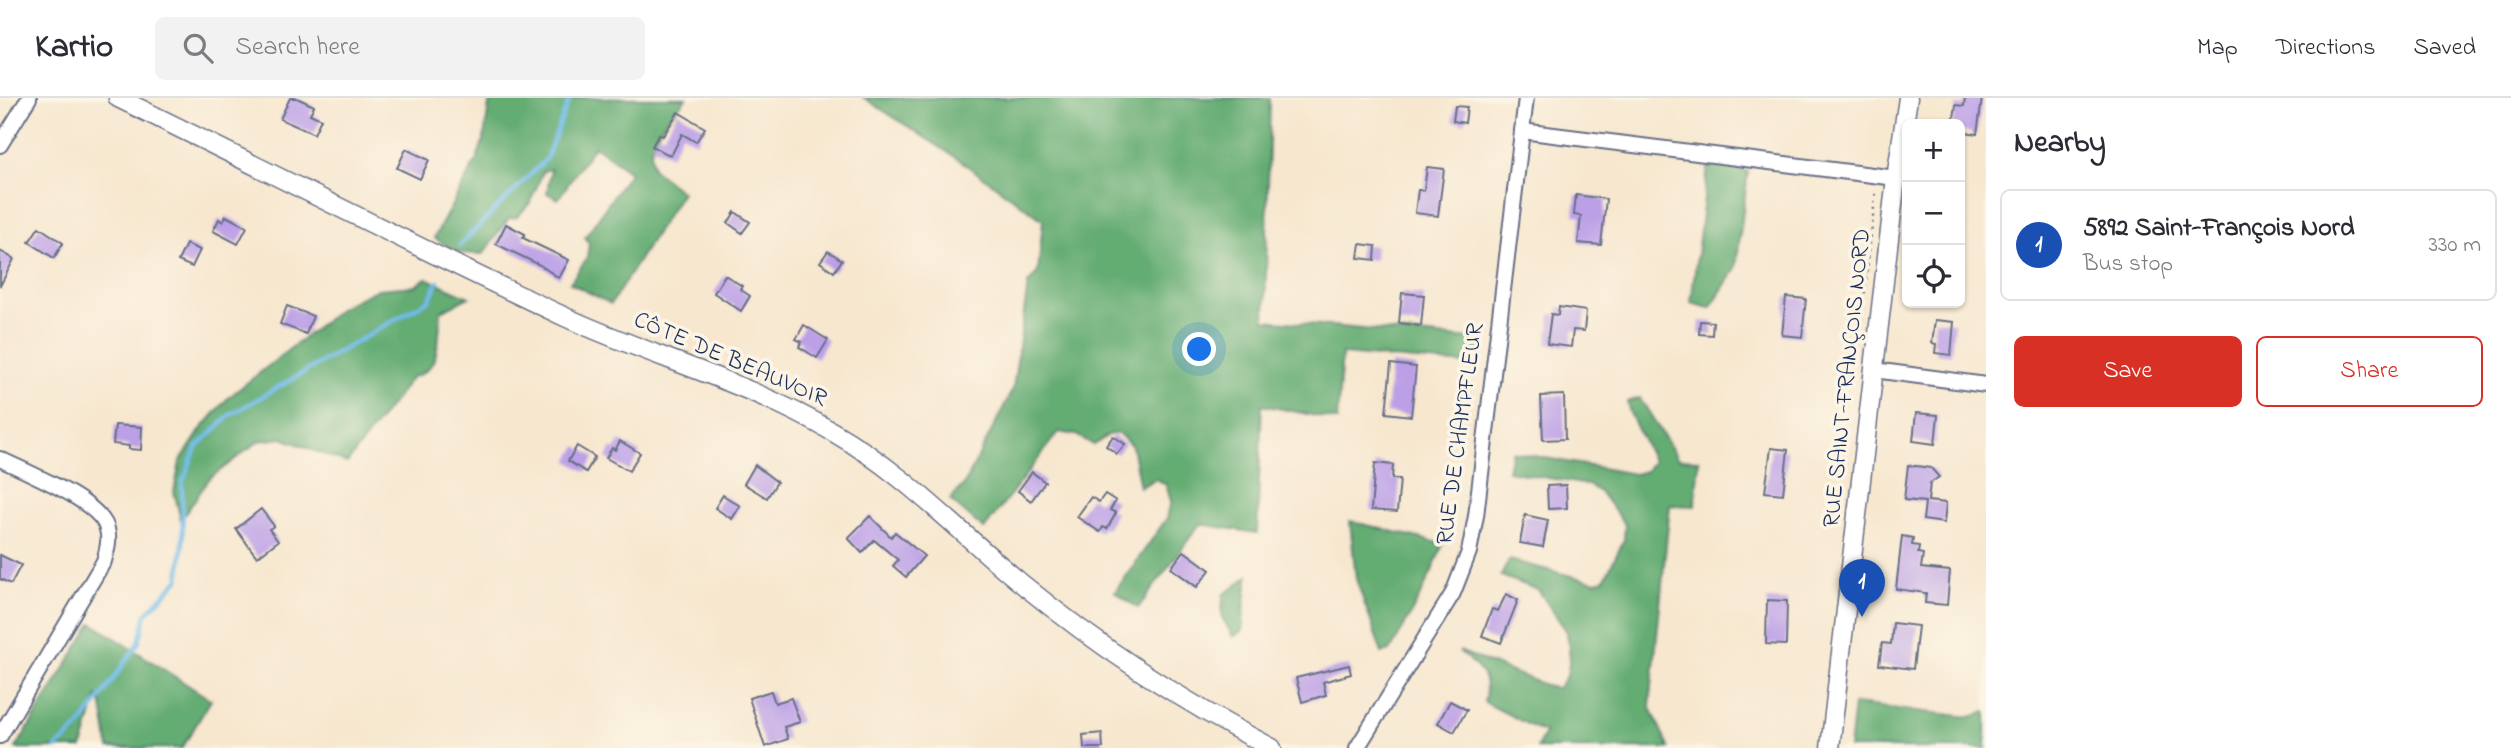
<!DOCTYPE html>
<html lang="en">
<head>
<meta charset="utf-8">
<style>
	:root { --surface:#fff; --page:#f2f2f3; --text:#2b2b33; --muted:#7c7c81; --line:#e1e1e2; --accent:#d93025 }
	body { margin:0; font-family:"Indie Flower",sans-serif; background:var(--page); color:var(--text) }
	.controls { position:absolute; right:21px; top:21px; display:grid; overflow:hidden; border-radius:10px; box-shadow:0 2px 5px #0004 }
	.controls button { width:63px; height:63px; display:grid; place-items:center; padding:0; border:0; border-bottom:2px solid var(--line); background:var(--surface); color:var(--text); font:35px sans-serif }
	.you { position:absolute; left:1200px; top:252px; width:24px; height:24px; margin:-18px; border:5px solid #fff; border-radius:50%; background:#1a73e8; box-shadow:0 0 0 10px #1a73e833 }
	.badge { display:grid; place-items:center; width:46px; height:46px; border-radius:50%; background:var(--accent); color:#fff; font-size:23px; font-weight:700 }
	.pin { position:absolute; translate:-50% -58px; filter:drop-shadow(0 2px 4px #0008) }
	.pin::after { content:''; position:absolute; top:37px; width:24px; height:21px; background:inherit; clip-path:polygon(0 0,100% 0,50% 100%) }
	.list { margin:0; padding:0; list-style:none }
	h2 { display:flex; justify-content:space-between; align-items:center; height:91px; margin:0; padding:0 28px; font-size:30px }
	h2 small { font-size:23px; font-weight:400; color:var(--muted) }
	.list li { display:grid; grid-template-columns:46px 1fr auto; gap:21px; align-items:center; box-sizing:border-box; height:112px; margin:0 14px 14px; padding:0 14px; border:2px solid var(--line); border-radius:10px }
	.list b { display:block; font-size:26px; white-space:nowrap }
	.list p { margin:0; font-size:23px; white-space:nowrap; color:var(--muted) }
	.list em { font-size:23px; font-style:normal; color:var(--muted) }
	.actions { display:flex; gap:14px; padding:21px 28px }
	.actions a { flex:1; padding:16px 0; border:2px solid var(--accent); border-radius:10px; text-align:center; font-size:24px; color:var(--accent) }
	.actions .main { background:var(--accent); color:#fff }
	.icon { flex:none; width:38px; height:38px; fill:none; stroke:currentColor; stroke-width:2; stroke-linecap:round; stroke-linejoin:round }
	.map { position:relative; flex:none; width:1986px; height:650px; overflow:hidden }
	header { display:flex; align-items:center; gap:42px; box-sizing:border-box; height:98px; padding:0 35px; background:var(--surface); border-bottom:2px solid var(--line) }
	header strong { font-size:33px }
	nav { display:flex; gap:38px; margin-inline-start:auto; font-size:24px }
	.search { width:490px; height:63px; background:var(--page); display:flex; align-items:center; gap:18px; box-sizing:border-box; padding:0 24px; border-radius:10px; color:var(--muted); font-size:26px }
	main { display:flex }
	aside { flex:1; background:var(--surface) }
	.map>svg:first-child { display:block }
	.forest { fill:#64ac72; stroke:#406e68; stroke-width:2 }
	.lines { fill:none; stroke-linecap:round; stroke-linejoin:round }
	.stream { stroke:#72bcea; stroke-width:4.5 }
	.building { fill:#bca0e7 }
	.minor-casing { stroke:#686f86; stroke-width:18 }
	.tertiary-casing { stroke:#686f86; stroke-width:21 }
	.path { stroke:#686f86; stroke-width:2.5; stroke-dasharray:2 5; stroke-linecap:butt }
	.minor { stroke:#fff; stroke-width:14 }
	.tertiary { stroke:#fff; stroke-width:18 }
	.labels { text-anchor:middle; dominant-baseline:central; stroke-width:7; stroke-linejoin:round; paint-order:stroke }
	.street-label { font-size:24px; fill:#1b2f5e; stroke:#fcf5e5 }
</style>
</head>
<body>
<header>
<strong>Kartio</strong>
<div class="search"><svg class="icon" aria-label="search" viewBox="0 0 24 24"><circle cx="10" cy="10" r="6"/><path d="M15 15l6 6"/></svg>Search here</div>
<nav><a>Map</a><a>Directions</a><a>Saved</a></nav>
</header>
<main>
<div class="map">
<svg width="1986" height="650" viewBox="0 0 1986 650">
	<rect width="100%" height="100%" fill="#fcf5e5"/>
	<filter id="ink" filterUnits="userSpaceOnUse"><feTurbulence type="fractalNoise" baseFrequency=".0143" numOctaves="2"/><feDisplacementMap in="SourceGraphic" scale="14" xChannelSelector="R" yChannelSelector="G"/><feConvolveMatrix kernelMatrix="1 2 1 2 8 2 1 2 1" color-interpolation-filters="sRGB"/></filter>
	<filter id="wash" filterUnits="userSpaceOnUse"><feTurbulence type="fractalNoise" baseFrequency=".00686" numOctaves="4" result="noise"/><feDisplacementMap in="SourceGraphic" scale="28" xChannelSelector="R" yChannelSelector="G"/><feGaussianBlur stdDeviation="1.57" result="paint"/><feColorMatrix in="noise" values="0 0 0 0 0 0 0 0 0 0 0 0 0 0 0 0 0 1.4 0 .05"/><feComposite in="paint" operator="in"/></filter>
	<g filter="url(#wash)">
		<rect width="100%" height="100%" fill="#f7e7cf"/>
		<g class="forest">
			<path d="M490 0H686C667 23 644 39 653 71L682 94 611 206 570 185 587 160 589 145 585 139 630 74 594 48 558 101 547 95 551 71 543 73 530 105 517 119 509 120 483 156 459 155 434 140 477 61 484 40Z"/>
			<polygon points="864,0 1270,0 1265,222 1482,242 1478,267 1342,256 1337,322 1262,307 1257,435 1200,426 1138,510 1115,494 1167,420 1171,403 1166,387 1156,381 1140,389 1132,348 1118,335 1108,337 1094,347 1076,337 1059,334 984,431 950,402 965,385 1013,291 1028,186 1038,174 1043,122 958,61"/>
			<polygon points="1708,68 1748,73 1736,170 1710,210 1691,205"/>
			<path d="M426 180 469 199 441 213C438 238 442 273 412 279L347 365 282 340 259 343 209 381 181 422 174 394 180 364 202 330 228 300 345 207 378 191 415 188Z"/>
			<path d="M1640 300 1678 361 1699 362 1695 408 1670 407 1650 608 1669 650H1537L1545 635 1484 604C1491 576 1478 570 1459 553L1550 589 1558 590 1567 577 1570 560 1567 534 1538 492 1501 478 1509 462 1595 484 1604 482 1624 442 1625 427 1601 395 1588 387 1508 373 1512 354 1634 376 1646 373 1653 363 1630 315 1627 304Z"/>
			<path d="M1350 423 1443 446C1429 484 1410 518 1390 553L1382 555 1356 481Z"/>
			<polygon points="1248,478 1242,533 1233,539 1222,519 1223,497"/>
			<polygon points="92,525 211,602 182,650 109,650 101,602 97,598 82,650 16,650"/>
			<polygon points="1854,606 1971,619 1986,614 1986,650 1849,650"/>
		</g>
		<g class="lines">
			<g class="stream">
				<polyline points="460,147 546,61 570,0"/>
				<polyline points="56,650 80,628 104,595 139,544 146,516 179,481 183,445 182,385 196,350 230,317 429,202 438,184"/>
			</g>
		</g>
		<g id="blocks">
			<g class="building">
				<polygon points="290,0 297,0 314,8 310,16 321,21 314,36 280,21"/>
				<polygon points="1965,0 1982,1 1977,36 1960,33 1960,26 1953,26 1956,7 1964,8"/>
				<polygon points="1455,8 1467,9 1465,25 1453,23"/>
				<polygon points="678,14 705,30 696,44 682,36 671,58 652,48 659,36 663,38"/>
				<polygon points="406,51 429,62 420,81 397,70"/>
				<polygon points="1427,69 1444,71 1438,118 1415,115 1418,92 1424,92"/>
				<polygon points="1576,97 1606,101 1601,147 1578,145 1581,118 1574,117"/>
				<polygon points="735,114 750,124 742,135 728,125"/>
				<polygon points="226,118 247,129 238,146 213,133 219,121 223,124"/>
				<polygon points="506,126 525,136 523,140 569,162 559,180 540,167 496,146"/>
				<polygon points="39,129 63,145 54,160 29,144"/>
				<polygon points="186,146 200,152 192,169 178,163"/>
				<polygon points="1360,146 1376,148 1375,162 1358,160"/>
				<polygon points="0,153 14,161 0,188"/>
				<polygon points="828,153 842,162 834,174 820,164"/>
				<polygon points="725,177 742,188 740,191 750,198 741,213 714,195"/>
				<polygon points="1402,195 1424,197 1421,228 1399,225"/>
				<polygon points="1786,199 1806,201 1802,239 1782,237"/>
				<polygon points="287,208 313,218 306,236 280,226"/>
				<polygon points="1559,209 1586,213 1584,233 1573,232 1571,249 1547,246 1551,216 1558,217"/>
				<polygon points="1935,222 1954,224 1951,257 1935,255 1936,246 1932,245"/>
				<polygon points="1700,223 1713,224 1712,237 1699,236"/>
				<polygon points="804,227 828,242 817,260 799,249 802,244 796,241"/>
				<polygon points="1391,266 1416,269 1411,318 1386,315"/>
				<polygon points="1564,297 1565,341 1543,342 1541,298"/>
				<polygon points="1916,315 1938,317 1935,346 1913,343"/>
				<polygon points="115,327 142,329 141,352 129,351 129,348 113,346"/>
				<polygon points="1113,338 1125,346 1117,356 1106,348"/>
				<polygon points="620,343 640,355 629,373 606,360 612,350 615,352"/>
				<polygon points="577,348 595,359 586,374 568,363"/>
				<polygon points="1771,350 1788,352 1783,396 1765,394"/>
				<polygon points="1375,365 1393,367 1392,381 1400,381 1397,414 1371,412"/>
				<polygon points="755,367 777,384 767,400 744,386"/>
				<polygon points="1908,367 1931,370 1939,379 1930,385 1928,403 1946,405 1944,425 1923,422 1925,404 1904,402"/>
				<polygon points="1032,374 1045,384 1031,403 1018,393"/>
				<polygon points="1566,387 1567,410 1548,411 1547,388"/>
				<polygon points="1105,396 1116,403 1110,412 1116,415 1107,431 1103,429 1100,434 1077,419 1091,399 1099,404"/>
				<polygon points="723,397 740,408 732,421 715,410"/>
				<polygon points="261,411 274,428 269,431 278,443 257,459 236,431"/>
				<polygon points="1525,417 1548,422 1543,449 1520,445"/>
				<polygon points="870,418 891,439 895,434 924,458 906,479 893,468 898,462 874,442 862,455 848,440"/>
				<polygon points="1902,438 1913,440 1912,447 1919,448 1918,455 1923,456 1921,470 1950,473 1947,507 1925,505 1926,495 1896,491"/>
				<polygon points="1184,453 1210,472 1197,489 1171,470"/>
				<polygon points="0,457 21,467 11,486 0,481"/>
				<polygon points="1506,496 1518,502 1501,545 1482,538 1492,511 1498,513"/>
				<polygon points="1767,502 1787,503 1786,547 1766,546"/>
				<polygon points="1893,525 1918,528 1913,571 1879,567 1882,545 1891,546"/>
				<polygon points="1349,567 1351,576 1323,584 1326,597 1302,604 1296,580"/>
				<polygon points="771,593 775,605 791,600 800,624 784,629 788,641 765,649 749,600"/>
				<polygon points="1450,603 1467,612 1454,634 1438,625"/>
				<polygon points="1102,635 1103,650 1084,650 1083,637"/>
			</g>
		</g>
	</g>
	<g filter="url(#ink)">
		<use href="#blocks" fill-opacity="0" stroke="#686f86" stroke-width="2"/>
		<g class="lines">
			<g class="minor-casing">
				<g id="minor">
					<polyline points="1522,33 1896,80"/>
					<polyline points="0,47 29,0"/>
					<polyline points="1874,272 1986,287"/>
					<path d="M0 361C26 374 100 403 107 431 110 442 107 452 104 463L0 638"/>
					<polyline points="1357,650 1453,495 1469,454 1476,418 1526,0"/>
				</g>
			</g>
			<g class="tertiary-casing">
				<g id="tertiary">
					<path d="M118 0C266 72 413 148 563 218 652 259 748 284 833 334 903 374 959 434 1021 485 1098 548 1183 604 1272 650"/>
					<polyline points="1830,650 1896,80 1908,0"/>
				</g>
			</g>
			<polyline class="path" points="1860,237 1876,91"/>
			<use href="#minor" class="minor"/>
			<use href="#tertiary" class="tertiary"/>
		</g>
	</g>
	<g class="labels">
		<g class="street-label">
			<text transform="translate(730 262) rotate(23)">CÔTE DE BEAUVOIR</text>
			<text transform="translate(1848 280) rotate(-84)">RUE SAINT-FRANÇOIS NORD</text>
			<text transform="translate(1461 336) rotate(-82)">RUE DE CHAMPFLEUR</text>
		</g>
	</g>
</svg>
<div class="controls">
<button>+</button>
<button>−</button>
<button><svg class="icon" aria-label="locate" viewBox="0 0 24 24"><circle cx="12" cy="12" r="6"/><path d="M12 2v4M12 18v4M2 12h4M18 12h4"/></svg></button>
</div>
<div class="you"></div>
<div class="pin badge" style="left:1862px;top:519px;background:#1a4fb4">1</div>
</div>
<aside>
<h2>Nearby<small></small></h2>
<ul class="list">
<li><span class="badge" style="background:#1a4fb4">1</span><div><b>5892 Saint-François Nord</b><p>Bus stop</p></div><em>330 m</em></li>
</ul>
<div class="actions"><a class="main">Save</a><a>Share</a></div>
</aside>
</main>
</body>
</html>
